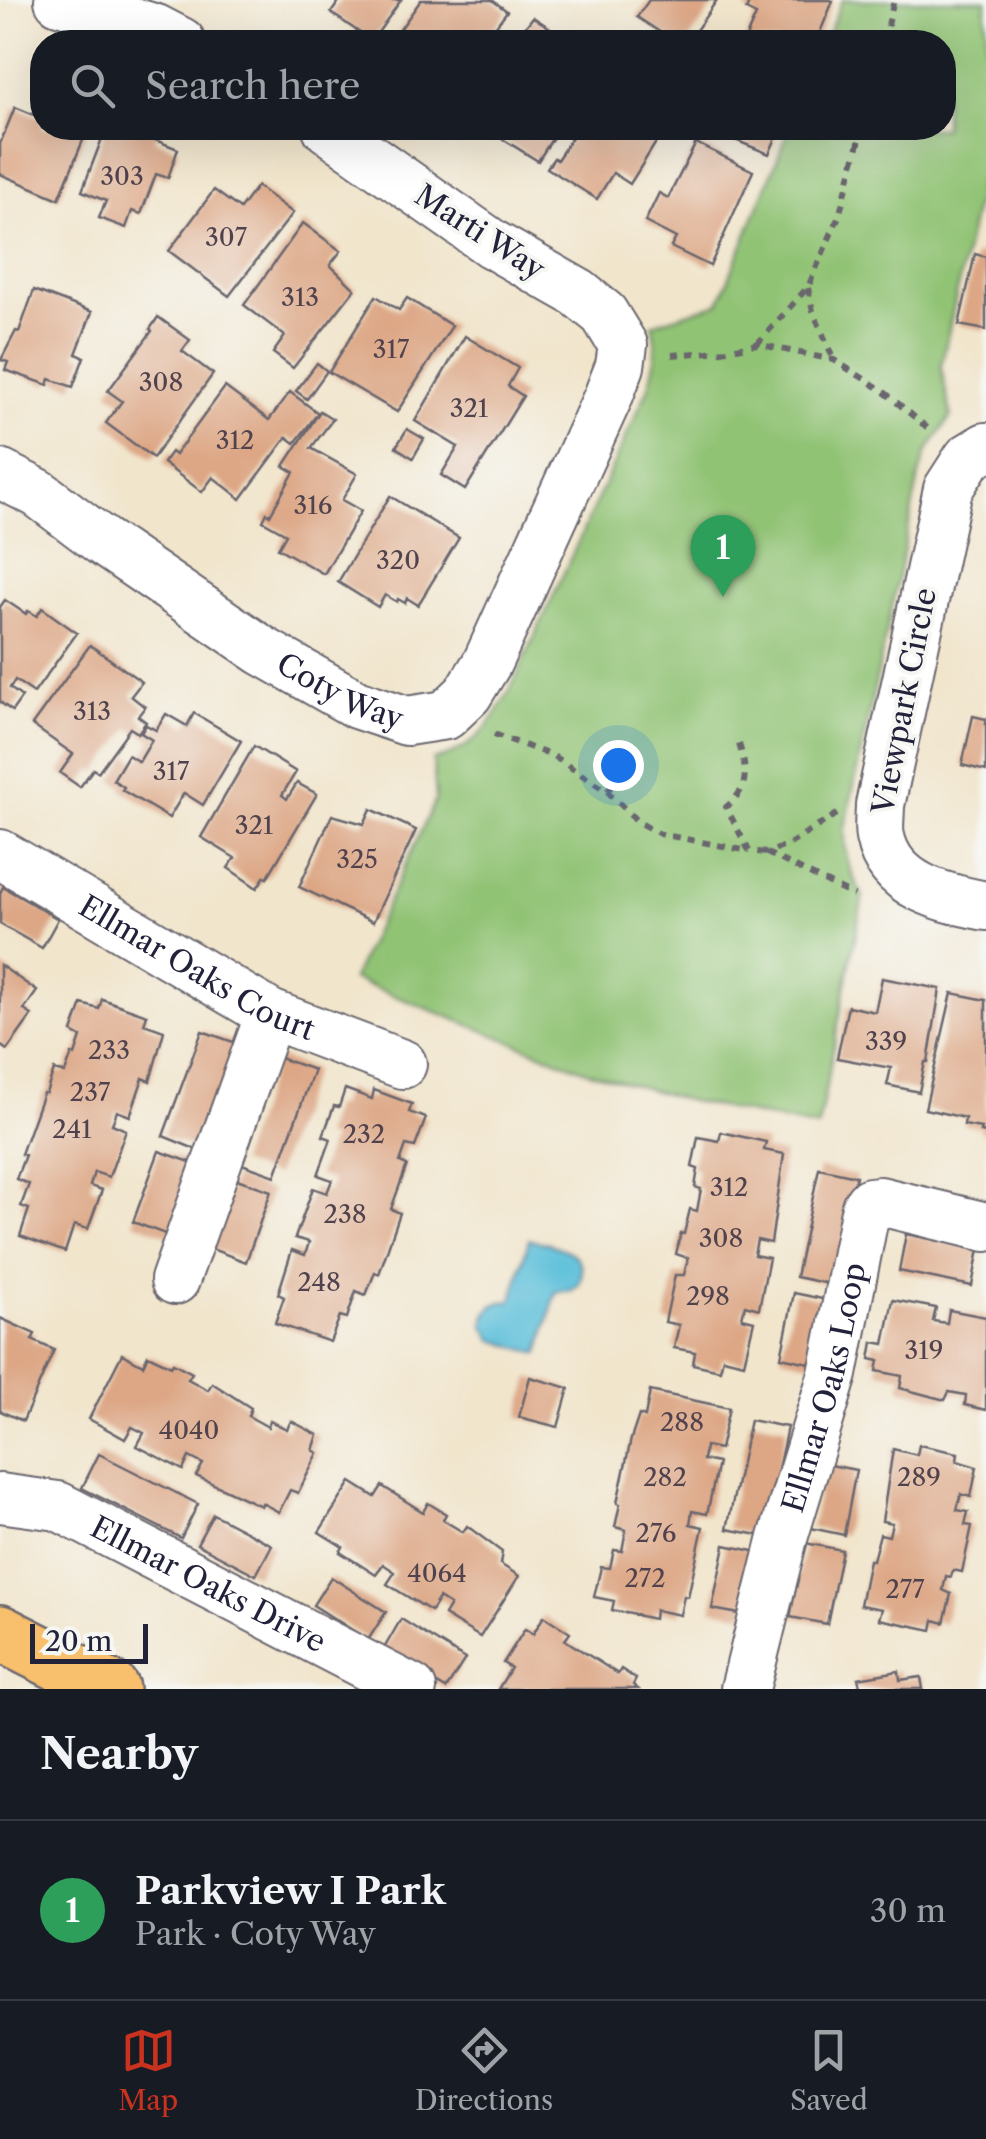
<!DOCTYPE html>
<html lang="en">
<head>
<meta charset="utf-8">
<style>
	:root { --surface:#171b24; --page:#20242c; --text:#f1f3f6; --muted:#9ea1a6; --line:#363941; --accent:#c8321e }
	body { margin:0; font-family:"Libre Caslon Text",serif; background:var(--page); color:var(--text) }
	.scale { position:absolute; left:30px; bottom:25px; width:118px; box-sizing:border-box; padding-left:10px; border:5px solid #22223b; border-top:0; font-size:28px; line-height:35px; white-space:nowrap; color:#22223b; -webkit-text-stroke:8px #f6f6f2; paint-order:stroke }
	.you { position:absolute; left:618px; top:765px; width:35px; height:35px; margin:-25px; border:8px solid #fff; border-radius:50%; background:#1a73e8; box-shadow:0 0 0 15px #1a73e833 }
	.badge { display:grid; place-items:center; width:65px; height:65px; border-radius:50%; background:var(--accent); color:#fff; font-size:32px; font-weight:700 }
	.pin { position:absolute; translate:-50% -82px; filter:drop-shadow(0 2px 5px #0008) }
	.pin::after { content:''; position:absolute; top:52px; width:35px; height:30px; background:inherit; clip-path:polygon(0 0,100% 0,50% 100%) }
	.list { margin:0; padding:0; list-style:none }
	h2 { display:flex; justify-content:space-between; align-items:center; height:130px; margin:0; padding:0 40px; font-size:42px }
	h2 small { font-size:32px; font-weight:400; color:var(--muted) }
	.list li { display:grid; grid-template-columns:65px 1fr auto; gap:30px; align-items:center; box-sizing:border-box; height:180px; padding:0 40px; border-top:2px solid var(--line) }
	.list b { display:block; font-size:38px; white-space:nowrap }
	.list p { margin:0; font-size:32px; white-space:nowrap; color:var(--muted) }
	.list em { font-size:32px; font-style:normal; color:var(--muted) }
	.icon { flex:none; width:55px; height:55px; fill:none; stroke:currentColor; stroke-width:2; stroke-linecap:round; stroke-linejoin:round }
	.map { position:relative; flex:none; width:986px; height:1689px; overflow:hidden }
	.search { position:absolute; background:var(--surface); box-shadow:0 10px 40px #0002; left:30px; right:30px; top:30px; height:110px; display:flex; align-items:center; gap:25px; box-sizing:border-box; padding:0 35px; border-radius:40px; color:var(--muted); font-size:38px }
	.sheet { height:310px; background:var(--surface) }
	nav { display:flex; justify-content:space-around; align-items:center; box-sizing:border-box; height:140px; border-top:2px solid var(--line); background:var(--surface); font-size:28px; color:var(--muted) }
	nav a { display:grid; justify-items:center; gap:5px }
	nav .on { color:var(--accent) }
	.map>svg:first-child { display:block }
	.green { fill:#91c374; stroke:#5a7258; stroke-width:2.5 }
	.water { fill:#5cbfda; stroke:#3f708a; stroke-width:2.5 }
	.building { fill:#dda786 }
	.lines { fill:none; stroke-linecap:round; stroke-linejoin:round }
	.minor-casing { stroke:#6a666e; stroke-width:52 }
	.highway-casing { stroke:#6a666e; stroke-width:60 }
	.path { stroke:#6a666e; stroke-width:6; stroke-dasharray:8 8; stroke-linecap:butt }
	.minor { stroke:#fff; stroke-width:48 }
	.highway { stroke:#f8bf6c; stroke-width:55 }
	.labels { text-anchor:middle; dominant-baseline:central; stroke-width:8; stroke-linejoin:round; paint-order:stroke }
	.number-label { font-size:25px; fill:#51434e }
	.street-label { font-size:30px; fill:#22223b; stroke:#f6f6f2 }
</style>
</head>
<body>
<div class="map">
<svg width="986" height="1689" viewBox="0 0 986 1689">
	<rect width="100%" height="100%" fill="#f6f6f2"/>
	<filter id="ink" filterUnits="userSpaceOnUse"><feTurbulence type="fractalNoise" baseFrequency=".01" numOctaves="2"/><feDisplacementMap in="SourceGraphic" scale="20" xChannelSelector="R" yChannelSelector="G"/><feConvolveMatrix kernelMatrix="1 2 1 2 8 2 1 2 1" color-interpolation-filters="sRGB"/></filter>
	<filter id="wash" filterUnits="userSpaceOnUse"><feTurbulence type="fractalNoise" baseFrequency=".0048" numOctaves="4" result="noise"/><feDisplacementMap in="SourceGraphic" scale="40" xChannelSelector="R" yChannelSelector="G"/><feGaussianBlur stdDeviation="2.25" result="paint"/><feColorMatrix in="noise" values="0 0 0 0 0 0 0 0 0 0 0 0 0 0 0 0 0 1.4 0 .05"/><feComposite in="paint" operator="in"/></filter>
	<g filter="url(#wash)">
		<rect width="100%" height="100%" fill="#f1e5cc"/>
		<path class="green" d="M842 0H986V155L941 367 951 416 927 452 920 472 845 828C844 855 849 872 863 896L818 1128 685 1100 586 1071 352 979 436 799 433 760C477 750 493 721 513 684L648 389C656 365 658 349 652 324L719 303 790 128H944V42H825Z"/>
		<path class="water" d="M529 1239C553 1246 593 1250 579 1284L572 1290 556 1292 539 1354 493 1340 484 1325C485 1307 496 1301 512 1301Z"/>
		<g id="blocks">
			<g class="building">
				<polygon points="340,0 401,0 372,41 331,13"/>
				<polygon points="421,0 492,0 507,11 484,42 391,42"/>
				<polygon points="649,0 717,0 688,42 675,42 637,17"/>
				<polygon points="750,0 830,0 833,1 816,42 744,42 756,15 746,10"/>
				<polygon points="533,17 558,33 552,42 514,42"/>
				<polygon points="15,107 42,118 42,128 88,128 59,199 0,174 0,144"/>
				<polygon points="106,128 146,128 158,132 155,140 178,149 168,178 156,174 141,214 132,211 126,228 99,218 106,201 82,191"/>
				<polygon points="485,128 559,128 538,161"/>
				<polygon points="578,128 665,128 630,184 613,173 597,199 547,168 554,158 557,160"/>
				<polygon points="740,128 751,128 776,138 769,154 735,140"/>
				<polygon points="696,143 753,171 710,266 671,247 676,238 645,222 659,193 668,198"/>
				<polygon points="257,186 293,213 229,296 169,251 214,190 240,209"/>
				<polygon points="303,223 341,251 330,265 355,289 293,368 273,353 285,336 244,305"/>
				<polygon points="975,254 986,257 986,330 959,325"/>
				<polygon points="34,290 92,312 76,354 84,357 73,387 50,379 48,385 5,370 8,362 1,360 16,331 19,332"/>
				<polygon points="376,296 399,310 407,298 452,326 397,412 329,372"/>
				<polygon points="158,317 190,340 182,351 213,374 153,458 106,423 122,401 108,391 152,331 150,329"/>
				<polygon points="465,336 518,368 508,386 523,396 465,490 441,475 458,447 415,421"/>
				<polygon points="317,363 327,371 307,399 296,391"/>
				<polygon points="225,387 269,420 290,392 318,413 295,443 287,437 241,499 213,477 202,492 163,463 171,452 175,455"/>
				<polygon points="320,411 333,419 311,448 357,474 342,500 361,511 324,574 278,548 286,534 263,521 267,513 270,515 294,472 284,466"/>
				<polygon points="407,429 424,439 413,458 396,447"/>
				<polygon points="390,496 459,538 418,605 407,598 405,603 398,599 397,602 385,595 378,607 338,582"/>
				<polygon points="5,600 26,614 28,611 37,616 42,608 77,633 34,693 15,680 10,688 22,697 12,711 0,702 0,607"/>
				<polygon points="90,645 142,682 131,696 145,707 138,716 146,722 138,733 130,728 98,772 93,769 80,787 60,773 73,754 32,725"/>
				<polygon points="194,713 241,741 203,805 184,793 169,818 122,790 124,787 113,780 128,755 139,762 152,740 141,733 146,725 156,730 166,714 187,726"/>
				<polygon points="973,716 986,719 986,771 962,765"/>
				<polygon points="254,746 296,772 282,795 287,799 297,783 317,794 267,878 265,876 257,888 228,868 235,858 201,837"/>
				<polygon points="371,809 416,830 373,922 299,887 332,815 364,824"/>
				<polygon points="3,887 58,919 42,948 0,924 0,893"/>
				<polygon points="0,965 37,991 24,1010 32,1015 7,1050 0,1045"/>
				<polygon points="882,978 940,989 928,1062 925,1062 919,1092 887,1085 891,1068 837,1058 848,1006 875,1012"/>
				<polygon points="952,993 986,1000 986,1133 980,1132 981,1128 964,1125 965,1118 925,1109"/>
				<polygon points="102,999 147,1015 144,1024 164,1031 150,1081 143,1078 130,1116 117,1111 112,1124 126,1130 109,1177 94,1172 90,1186 102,1190 88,1229 74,1225 65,1252 20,1236 29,1209 21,1206 29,1184 16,1179 25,1155 21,1154 43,1093 46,1093 54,1070 65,1073 72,1054 75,1055 81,1037 72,1032 82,1004 99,1009"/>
				<polygon points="202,1031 239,1044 200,1151 163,1136"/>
				<polygon points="277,1057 314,1070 275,1176 239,1163"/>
				<polygon points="345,1089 372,1099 374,1090 412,1104 409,1112 426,1118 415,1147 406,1145 400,1162 407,1165 391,1209 400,1213 379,1274 375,1272 366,1295 356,1291 347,1318 340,1316 330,1342 275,1323 284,1297 278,1294 292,1250 305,1255 309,1242 295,1238 313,1188 327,1193 332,1180 318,1175 331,1139 323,1136 334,1106 339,1107"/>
				<polygon points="721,1132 766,1142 764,1150 784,1154 771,1243 757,1240 754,1255 769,1258 759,1309 745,1305 742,1318 754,1321 744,1363 723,1358 720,1370 693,1364 695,1352 674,1348 679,1325 665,1322 675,1275 684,1275 688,1258 676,1254 681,1233 684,1234 690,1209 697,1211 701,1189 695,1187 698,1169 692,1167 698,1137 719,1141"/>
				<polygon points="159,1151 196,1164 170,1236 133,1222"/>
				<polygon points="819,1168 856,1176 834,1285 796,1277"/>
				<polygon points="234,1178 271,1191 246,1262 209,1248"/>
				<polygon points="906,1234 979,1249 972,1286 899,1271"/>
				<polygon points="794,1293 827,1300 814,1364 781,1357"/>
				<polygon points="893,1300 936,1308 933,1321 947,1323 949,1310 986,1317 986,1410 965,1405 966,1395 949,1392 945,1400 900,1388 902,1376 877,1371 879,1361 870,1359 873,1342 884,1344"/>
				<polygon points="0,1318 35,1334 32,1340 54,1350 23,1421 0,1411"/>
				<polygon points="122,1354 143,1365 148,1355 171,1366 173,1363 192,1373 188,1379 208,1390 212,1383 251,1408 248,1416 268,1427 270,1421 287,1429 291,1421 318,1435 313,1450 318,1453 298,1493 290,1490 279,1512 262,1503 261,1506 196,1476 203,1464 189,1457 183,1470 137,1446 144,1433 132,1427 125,1439 89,1419"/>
				<polygon points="530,1377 569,1388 558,1427 519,1417"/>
				<polygon points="650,1391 729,1408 720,1449 705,1446 703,1460 718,1463 707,1514 692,1511 690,1524 703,1527 688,1597 684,1596 680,1615 655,1610 654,1619 612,1610 614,1601 594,1597 601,1567 610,1568 614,1550 622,1551 626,1530 615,1527 620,1504 617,1503 631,1439 639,1415 645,1417"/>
				<polygon points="750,1420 787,1427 764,1536 727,1529"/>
				<polygon points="919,1445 958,1453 957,1461 977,1467 971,1497 961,1494 957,1510 968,1512 965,1525 972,1526 962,1572 953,1570 951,1577 946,1576 943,1590 951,1594 944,1623 934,1620 932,1630 879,1619 882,1609 860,1605 869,1560 873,1560 880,1534 889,1536 892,1523 882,1521 893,1449 917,1455"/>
				<polygon points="99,1454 198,1504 181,1538 82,1488"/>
				<polygon points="825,1464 856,1470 844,1535 811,1528"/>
				<polygon points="351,1482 375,1497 382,1486 423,1512 428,1503 446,1514 443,1520 463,1532 467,1526 502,1552 500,1564 519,1576 480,1637 444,1615 450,1605 439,1598 431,1611 387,1584 395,1572 383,1564 376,1575 340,1552 343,1547 319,1532"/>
				<polygon points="213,1514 272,1545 256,1575 197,1544"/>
				<polygon points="805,1543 842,1550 827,1624 790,1617"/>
				<polygon points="725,1545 758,1552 745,1615 712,1609"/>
				<polygon points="331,1577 386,1612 368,1640 313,1605"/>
				<polygon points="544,1616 570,1633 565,1640 618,1674 621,1669 636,1679 633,1685 638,1689 498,1689 511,1668 503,1663 525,1629 533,1634"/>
				<polygon points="401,1619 465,1659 446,1689 382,1652"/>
				<polygon points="899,1671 900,1680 921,1677 923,1689 852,1689 860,1686 858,1678"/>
			</g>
		</g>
	</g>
	<g filter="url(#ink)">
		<use href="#blocks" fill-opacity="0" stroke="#6a666e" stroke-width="2.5"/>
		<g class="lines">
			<g class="minor-casing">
				<g id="minor">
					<polyline points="59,0 156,29 181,42"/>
					<path d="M986 447 968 458 948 489 880 805C880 815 878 828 880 837 890 887 944 898 986 906"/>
					<path id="s1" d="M0 474 38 493 102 541 263 651 356 704 407 721 446 715 468 694 487 663 608 397 620 366 623 345 604 314 578 293 492 244 327 128"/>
					<path id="s2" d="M0 854 270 1014 402 1064"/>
					<polyline points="175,1280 270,1014"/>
					<path id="s3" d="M0 1498 58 1506 412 1689"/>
					<path id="s4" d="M745 1689 783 1538 833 1374 866 1207 870 1202 880 1201 986 1227"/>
				</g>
			</g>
			<g class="highway-casing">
				<polyline id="highway" points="0,1633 111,1689"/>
			</g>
			<g class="path">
				<polyline points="884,42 894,0"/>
				<polyline points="808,288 813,311 834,360"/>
				<polyline points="757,344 808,287 839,216 863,128"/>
				<polyline points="672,355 722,351 757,344 834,360 882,390 931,431"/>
				<polyline points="494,734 553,756 607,791 633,760"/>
				<path d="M739 744C747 770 750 788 726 807L749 851 767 853"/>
				<polyline points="607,791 638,822 660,834 749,851"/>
				<polyline points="837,814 788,845 767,853 854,896"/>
			</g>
			<use href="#minor" class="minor"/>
			<use href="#highway" class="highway"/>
		</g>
	</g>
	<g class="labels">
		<g class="number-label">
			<text x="122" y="176">303</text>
			<text x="226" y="237">307</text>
			<text x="300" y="297">313</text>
			<text x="391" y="349">317</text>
			<text x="161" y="382">308</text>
			<text x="469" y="408">321</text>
			<text x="235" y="440">312</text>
			<text x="313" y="505">316</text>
			<text x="398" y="560">320</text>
			<text x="92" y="711">313</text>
			<text x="171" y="771">317</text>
			<text x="254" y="825">321</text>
			<text x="357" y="859">325</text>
			<text x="886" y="1041">339</text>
			<text x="109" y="1050">233</text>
			<text x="90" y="1092">237</text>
			<text x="72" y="1129">241</text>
			<text x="364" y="1134">232</text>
			<text x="729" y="1187">312</text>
			<text x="345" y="1214">238</text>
			<text x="721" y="1238">308</text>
			<text x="319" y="1282">248</text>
			<text x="708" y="1296">298</text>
			<text x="924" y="1350">319</text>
			<text x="682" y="1422">288</text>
			<text x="189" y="1430">4040</text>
			<text x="665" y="1477">282</text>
			<text x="919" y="1477">289</text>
			<text x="656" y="1533">276</text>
			<text x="437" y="1573">4064</text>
			<text x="645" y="1578">272</text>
			<text x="905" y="1589">277</text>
		</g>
		<g class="street-label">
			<text transform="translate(480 232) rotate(33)">Marti Way</text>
			<text stroke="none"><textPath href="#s1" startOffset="405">Coty Way</textPath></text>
			<text transform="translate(904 701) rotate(-79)">Viewpark Circle</text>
			<text stroke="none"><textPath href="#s2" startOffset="228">Ellmar Oaks Court</textPath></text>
			<text stroke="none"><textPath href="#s4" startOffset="312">Ellmar Oaks Loop</textPath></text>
			<text stroke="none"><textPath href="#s3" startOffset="228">Ellmar Oaks Drive</textPath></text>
		</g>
	</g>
</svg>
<div class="scale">20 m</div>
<div class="you"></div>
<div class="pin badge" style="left:723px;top:597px;background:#2e9e5b">1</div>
<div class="search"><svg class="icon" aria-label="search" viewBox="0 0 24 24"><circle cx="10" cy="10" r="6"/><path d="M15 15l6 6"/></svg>Search here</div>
</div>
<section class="sheet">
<h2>Nearby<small></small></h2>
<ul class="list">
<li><span class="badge" style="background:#2e9e5b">1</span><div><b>Parkview I Park</b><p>Park · Coty Way</p></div><em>30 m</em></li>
</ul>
</section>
<nav>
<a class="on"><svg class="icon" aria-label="map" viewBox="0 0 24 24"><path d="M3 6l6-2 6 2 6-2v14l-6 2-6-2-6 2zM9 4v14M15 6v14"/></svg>Map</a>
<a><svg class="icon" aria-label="directions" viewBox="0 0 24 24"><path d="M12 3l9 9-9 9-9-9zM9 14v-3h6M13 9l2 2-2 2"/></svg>Directions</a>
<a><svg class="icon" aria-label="saved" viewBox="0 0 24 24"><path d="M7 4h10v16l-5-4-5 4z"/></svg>Saved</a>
</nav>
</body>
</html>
